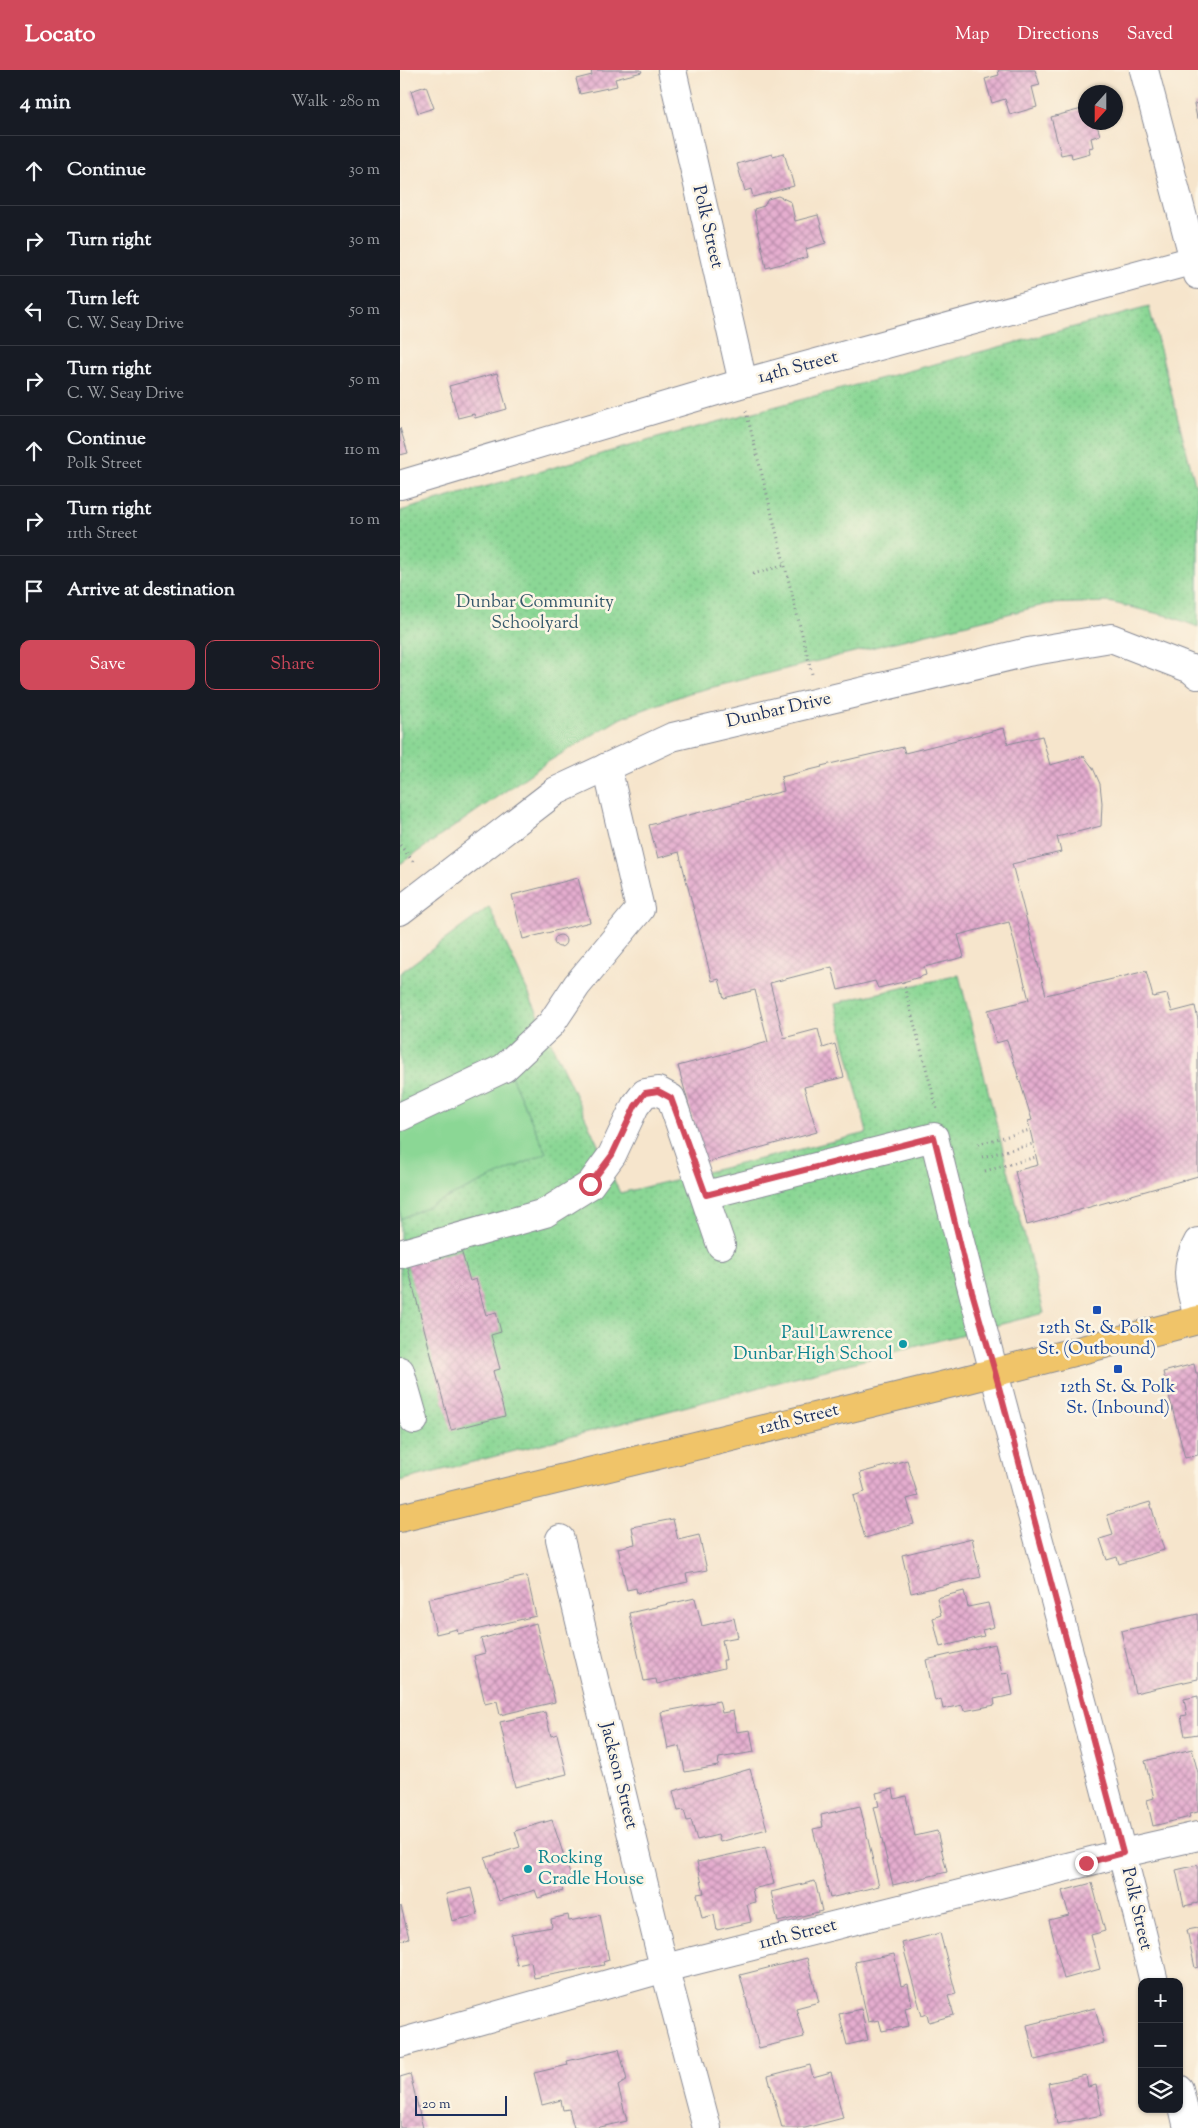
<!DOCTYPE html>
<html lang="en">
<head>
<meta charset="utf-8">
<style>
	:root { --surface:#171b24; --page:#242831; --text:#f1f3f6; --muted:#9ea1a6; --line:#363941; --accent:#d1495b }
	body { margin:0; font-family:"Sorts Mill Goudy",serif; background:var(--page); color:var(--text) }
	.controls { position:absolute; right:15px; bottom:15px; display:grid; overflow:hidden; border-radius:10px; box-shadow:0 1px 4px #0004 }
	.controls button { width:45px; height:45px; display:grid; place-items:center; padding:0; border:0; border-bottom:1px solid var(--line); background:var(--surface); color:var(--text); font:25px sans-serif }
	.compass { position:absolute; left:678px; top:15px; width:45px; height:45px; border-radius:50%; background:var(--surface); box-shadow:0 1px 4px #0004; rotate:201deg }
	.scale { position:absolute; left:15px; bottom:12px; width:92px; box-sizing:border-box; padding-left:5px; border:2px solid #1b2f5e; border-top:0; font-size:14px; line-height:18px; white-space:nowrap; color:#1b2f5e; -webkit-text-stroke:4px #fcf5e5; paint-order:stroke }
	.stop { position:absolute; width:15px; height:15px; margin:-11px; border:4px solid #d1495b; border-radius:50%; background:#fff }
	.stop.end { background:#d1495b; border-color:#fff; box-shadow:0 1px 5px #0008 }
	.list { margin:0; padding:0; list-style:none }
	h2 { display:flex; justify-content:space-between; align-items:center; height:65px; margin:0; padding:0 20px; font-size:21px }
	h2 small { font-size:16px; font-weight:400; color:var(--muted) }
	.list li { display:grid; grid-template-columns:32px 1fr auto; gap:15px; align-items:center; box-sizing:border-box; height:70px; padding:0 20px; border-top:1px solid var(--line) }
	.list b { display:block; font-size:19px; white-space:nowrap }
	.list p { margin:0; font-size:16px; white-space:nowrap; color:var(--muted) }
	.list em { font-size:16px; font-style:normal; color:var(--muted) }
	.actions { display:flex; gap:10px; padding:15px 20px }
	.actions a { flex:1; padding:11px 0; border:1px solid var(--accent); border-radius:10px; text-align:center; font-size:18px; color:var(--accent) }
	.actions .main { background:var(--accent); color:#fff }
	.icon { flex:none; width:28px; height:28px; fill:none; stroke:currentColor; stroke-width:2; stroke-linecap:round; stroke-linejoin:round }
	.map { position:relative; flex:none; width:798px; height:2058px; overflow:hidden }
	header { display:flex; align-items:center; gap:30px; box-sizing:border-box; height:70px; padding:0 25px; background:var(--accent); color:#fff }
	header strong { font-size:24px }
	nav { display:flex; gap:28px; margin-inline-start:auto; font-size:18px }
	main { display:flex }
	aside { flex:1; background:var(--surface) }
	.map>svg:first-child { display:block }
	.park { fill:url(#park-dots); stroke:#53837a }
	.garden { fill:#8bd795; stroke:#53837a }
	.building { fill:url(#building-cross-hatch) }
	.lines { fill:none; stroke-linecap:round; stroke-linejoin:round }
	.minor-casing { stroke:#888a95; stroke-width:30 }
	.major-casing { stroke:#888a95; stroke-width:30 }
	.path { stroke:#888a95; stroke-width:3; stroke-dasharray:1 4; stroke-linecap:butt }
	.minor { stroke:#fff; stroke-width:28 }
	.major { stroke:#f0c469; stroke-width:28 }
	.route { stroke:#d1495b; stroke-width:6 }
	.transit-dot { fill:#1a4fb4; stroke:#fcf5e5; stroke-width:2 }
	.culture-dot { fill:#0f9aa8; stroke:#fcf5e5; stroke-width:2 }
	.labels { text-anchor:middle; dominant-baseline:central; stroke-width:5; stroke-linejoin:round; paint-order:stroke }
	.street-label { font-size:18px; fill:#1b2f5e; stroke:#fcf5e5 }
	.park-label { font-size:18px; fill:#37596c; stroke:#fcf5e5 }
	.transit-label { font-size:18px; fill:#164399; stroke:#fcf5e5 }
	.culture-label { font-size:18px; fill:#0d838f; stroke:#fcf5e5; text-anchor:end }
</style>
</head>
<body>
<header>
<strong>Locato</strong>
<nav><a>Map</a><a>Directions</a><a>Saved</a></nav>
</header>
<main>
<aside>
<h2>4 min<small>Walk · 280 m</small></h2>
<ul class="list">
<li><svg class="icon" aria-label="ahead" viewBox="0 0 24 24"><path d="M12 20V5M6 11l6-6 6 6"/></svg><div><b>Continue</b></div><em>30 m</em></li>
<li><svg class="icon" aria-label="right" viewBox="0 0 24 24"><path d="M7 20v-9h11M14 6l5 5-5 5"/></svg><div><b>Turn right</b></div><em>30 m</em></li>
<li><svg class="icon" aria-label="left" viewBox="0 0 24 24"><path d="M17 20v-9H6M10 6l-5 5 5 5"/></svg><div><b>Turn left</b><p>C. W. Seay Drive</p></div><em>50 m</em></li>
<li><svg class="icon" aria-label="right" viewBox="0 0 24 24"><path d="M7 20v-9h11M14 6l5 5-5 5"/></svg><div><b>Turn right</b><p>C. W. Seay Drive</p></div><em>50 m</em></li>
<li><svg class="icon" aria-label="ahead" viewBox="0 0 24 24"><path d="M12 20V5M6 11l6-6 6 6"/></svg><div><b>Continue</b><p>Polk Street</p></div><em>110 m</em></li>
<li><svg class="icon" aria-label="right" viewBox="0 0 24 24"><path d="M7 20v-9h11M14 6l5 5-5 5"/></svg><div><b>Turn right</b><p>11th Street</p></div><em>10 m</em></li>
<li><svg class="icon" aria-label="arrive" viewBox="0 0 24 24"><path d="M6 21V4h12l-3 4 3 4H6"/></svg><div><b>Arrive at destination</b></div></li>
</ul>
<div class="actions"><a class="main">Save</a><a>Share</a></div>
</aside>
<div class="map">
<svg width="798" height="2058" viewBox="0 0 798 2058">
	<defs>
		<pattern id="park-dots" width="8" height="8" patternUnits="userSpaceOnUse" patternTransform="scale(1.25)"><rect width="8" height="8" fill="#8bd795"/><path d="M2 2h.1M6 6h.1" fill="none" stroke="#77b983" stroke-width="1.8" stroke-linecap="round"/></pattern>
		<pattern id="building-cross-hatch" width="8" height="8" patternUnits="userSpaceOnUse" patternTransform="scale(1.25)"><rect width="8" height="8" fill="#e5adcf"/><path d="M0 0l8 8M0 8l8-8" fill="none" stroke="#b98dab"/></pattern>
	</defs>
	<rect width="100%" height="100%" fill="#fcf5e5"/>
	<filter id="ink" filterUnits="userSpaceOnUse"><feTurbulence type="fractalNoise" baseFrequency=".02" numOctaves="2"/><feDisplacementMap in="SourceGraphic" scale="10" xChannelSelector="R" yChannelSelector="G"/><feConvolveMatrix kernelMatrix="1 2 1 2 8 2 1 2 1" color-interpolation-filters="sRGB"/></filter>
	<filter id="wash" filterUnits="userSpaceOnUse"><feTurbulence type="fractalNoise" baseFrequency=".0096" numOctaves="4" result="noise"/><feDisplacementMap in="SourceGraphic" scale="20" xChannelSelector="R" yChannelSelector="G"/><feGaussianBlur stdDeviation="1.12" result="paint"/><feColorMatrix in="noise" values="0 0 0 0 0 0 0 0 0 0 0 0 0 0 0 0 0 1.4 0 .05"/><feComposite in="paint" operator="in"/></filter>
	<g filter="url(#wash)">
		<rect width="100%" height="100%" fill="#f6e5cc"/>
		<g class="park">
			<polygon points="749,237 798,425 798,557 772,547 709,532 648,534 289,623 221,648 146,693 0,794 0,441 268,365"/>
			<polygon points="89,837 220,1123 467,1063 435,933 559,905 644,1243 0,1411 0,903"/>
		</g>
		<polygon class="garden" points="111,1006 146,1083 0,1149 0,1056"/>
		<g id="blocks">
			<g class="building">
				<polygon points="191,0 241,0 242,2 215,9 217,16 180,24 176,9 192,5"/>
				<polygon points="598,0 635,0 640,15 632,17 637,37 610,45 605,29 592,33 585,9 599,5"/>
				<polygon points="26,16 34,38 18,43 11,21"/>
				<polygon points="798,33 798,48 797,48 794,34"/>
				<polygon points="686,38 686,52 696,52 700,65 691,68 693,77 689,78 690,83 672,88 671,83 661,85 651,47"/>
				<polygon points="384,83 394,116 353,127 351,119 345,121 337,94 372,84 373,86"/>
				<polygon points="378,126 391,132 395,151 418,145 426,173 406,179 408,187 366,198 354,139 364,136 368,129"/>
				<polygon points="97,303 107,339 75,348 74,344 58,348 49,316"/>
				<polygon points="0,358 8,383 0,385"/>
				<polygon points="604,658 608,674 642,666 650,695 684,686 693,698 700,714 702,733 701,756 657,767 661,782 612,794 646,925 746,901 753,927 767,924 772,942 795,936 798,950 798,1106 627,1155 615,1101 638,1095 628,1051 632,1050 607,970 596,973 588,940 629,930 609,852 558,865 564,887 524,897 526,905 503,912 478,918 475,911 438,920 432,897 370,913 384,968 418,959 423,978 435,974 444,1007 404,1017 417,1062 305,1093 278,996 368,972 355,920 324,928 319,909 312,911 279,782 258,788 249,755 384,721 381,707 422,697 421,696 503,677 505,683"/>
				<polygon points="178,808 190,852 123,869 112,825"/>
				<circle cx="160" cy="871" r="6"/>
				<polygon points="61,1180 70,1211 76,1209 86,1245 96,1242 101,1262 91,1265 100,1299 93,1301 105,1346 51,1360 7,1194"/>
				<polygon points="794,1294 796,1303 798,1303 798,1385 785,1388 763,1302"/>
				<polygon points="507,1390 518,1426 507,1429 514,1454 465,1468 453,1426 465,1422 460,1403"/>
				<polygon points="750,1432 764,1480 719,1494 717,1487 707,1490 700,1469 713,1465 707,1445"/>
				<polygon points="273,1449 278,1470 299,1465 307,1500 286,1504 288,1512 237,1523 236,1518 227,1520 218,1478 235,1474 232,1457"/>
				<polygon points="572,1468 581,1507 511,1523 502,1485"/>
				<polygon points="127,1506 136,1546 58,1564 57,1559 36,1564 28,1529"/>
				<polygon points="564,1521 568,1537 588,1533 594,1557 582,1560 584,1566 540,1577 533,1548 541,1545 537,1528"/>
				<polygon points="295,1528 302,1556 334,1548 338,1567 322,1570 326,1590 323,1590 324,1598 257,1614 256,1609 244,1611 229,1543"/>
				<polygon points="798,1544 798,1609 735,1623 721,1561"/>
				<polygon points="136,1553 155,1632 100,1645 97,1631 85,1634 74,1586 85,1583 81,1569"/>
				<polygon points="595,1574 602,1604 609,1603 613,1625 594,1629 595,1635 564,1641 562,1635 543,1639 541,1629 535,1631 526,1590"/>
				<polygon points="798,1626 798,1664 785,1666 781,1646 787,1645 784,1629"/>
				<polygon points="319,1631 322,1643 333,1641 337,1662 350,1660 354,1682 319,1688 318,1696 285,1702 280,1676 268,1679 261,1642"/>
				<polygon points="145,1642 151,1666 157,1664 167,1704 115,1717 100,1652"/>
				<polygon points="792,1679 798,1703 798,1742 789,1744 790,1747 753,1756 747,1730 754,1728 745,1691"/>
				<polygon points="350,1699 367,1759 320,1772 318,1765 297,1770 291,1750 287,1751 284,1740 278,1741 273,1721"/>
				<polygon points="493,1719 495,1729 506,1726 515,1766 537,1761 547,1802 493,1815 474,1737 479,1736 476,1723"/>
				<polygon points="460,1736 479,1816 430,1828 413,1759 423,1757 421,1745"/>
				<polygon points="152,1750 172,1810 160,1813 163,1821 138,1828 135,1820 99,1831 85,1788 120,1777 115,1761"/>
				<polygon points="365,1777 374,1814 352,1819 355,1832 347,1834 351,1852 317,1860 314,1845 302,1848 297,1824 304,1823 297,1792"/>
				<polygon points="798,1795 798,1833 784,1836 776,1800"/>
				<polygon points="415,1811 422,1841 378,1852 371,1822"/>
				<polygon points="692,1813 705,1861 691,1865 700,1899 664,1909 649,1850 669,1845 662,1821"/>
				<polygon points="71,1818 78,1845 52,1851 46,1824"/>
				<polygon points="1,1836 9,1868 0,1871 0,1837"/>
				<polygon points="168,1845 169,1851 200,1845 209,1890 203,1892 204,1895 134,1908 131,1892 117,1895 111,1864 152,1857 151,1849"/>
				<polygon points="798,1858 798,1897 795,1898 787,1860"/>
				<polygon points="540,1863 556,1924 548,1926 554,1945 529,1952 527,1944 522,1946 502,1873"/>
				<polygon points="494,1884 501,1916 508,1914 512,1936 505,1938 509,1956 482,1961 479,1950 468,1952 455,1892"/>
				<polygon points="407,1888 419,1932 396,1938 404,1967 359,1978 340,1905"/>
				<polygon points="695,1938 704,1973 635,1990 627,1955"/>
				<polygon points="461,1939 468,1970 447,1975 439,1944"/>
				<polygon points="219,1979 227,2010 218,2016 227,2051 196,2058 174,2058 169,2039 163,2040 161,2030 142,2035 134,2003 168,1995 167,1991"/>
				<polygon points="410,1995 413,2007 431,2002 443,2048 405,2058 382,2058 368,2006"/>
				<polygon points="10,2004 23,2058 0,2058 0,2007"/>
				<polygon points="686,2005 688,2017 696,2015 702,2045 657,2054 648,2013"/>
			</g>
		</g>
	</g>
	<g filter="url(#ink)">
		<use href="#blocks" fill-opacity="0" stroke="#888a95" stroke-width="1"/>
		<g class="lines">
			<g class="minor-casing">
				<g id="minor">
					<polyline points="272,0 343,313"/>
					<polyline points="744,0 798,205"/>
					<polyline points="0,415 343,313 798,189"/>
					<polyline points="0,841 156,721 272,667 628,582 711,568 791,599 798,605"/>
					<polyline points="0,1047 104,998 151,954 177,915 240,839 207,697"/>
					<path d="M306 1125 534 1067C602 1350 686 1629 754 1912"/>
					<path d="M798 1172C782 1200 791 1218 798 1248"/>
					<polyline points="0,1184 145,1143 190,1115 212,1085 235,1036 245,1023 258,1021 271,1028 321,1175"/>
					<polyline points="0,1301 14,1350"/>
					<polyline points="160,1469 260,1881 307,2058"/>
					<polyline points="0,1973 265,1898 723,1783 798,1766"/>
					<polyline points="779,2019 788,2058"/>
				</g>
			</g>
			<g class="major-casing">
				<polyline id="major" points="0,1448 557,1312 798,1250"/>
			</g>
			<g class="path">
				<polyline points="346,341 412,604"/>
				<polyline points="353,504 385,495"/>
				<polyline points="0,775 15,794"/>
				<polyline points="503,912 537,1039"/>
				<polyline points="578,1074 630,1060"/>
				<polyline points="582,1087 633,1074"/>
				<polyline points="585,1101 636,1087"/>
			</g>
			<use href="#minor" class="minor"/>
			<use href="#major" class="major"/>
		</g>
	</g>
	<g class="lines" filter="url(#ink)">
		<polyline class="route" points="190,1114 212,1085 235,1036 245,1023 258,1021 271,1028 306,1125 534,1067 572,1222 595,1302 723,1783 686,1793"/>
	</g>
	<g class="transit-dot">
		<rect x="692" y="1235" width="10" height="10" rx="2.5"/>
		<rect x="713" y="1294" width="10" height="10" rx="2.5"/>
	</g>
	<g class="culture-dot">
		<circle cx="503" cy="1274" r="5"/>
		<circle cx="128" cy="1799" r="5"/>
	</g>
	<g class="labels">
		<g class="street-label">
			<text transform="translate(307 157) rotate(77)">Polk Street</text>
			<text transform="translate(398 298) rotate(-15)">14th Street</text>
			<text transform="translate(379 641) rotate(-13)">Dunbar Drive</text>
			<text transform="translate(399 1350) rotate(-14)">12th Street</text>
			<text transform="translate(218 1706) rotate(76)">Jackson Street</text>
			<text transform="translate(736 1839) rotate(77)">Polk Street</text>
			<text transform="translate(398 1865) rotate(-14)">11th Street</text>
		</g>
		<g class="park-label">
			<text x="135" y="533">Dunbar Community<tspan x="135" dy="21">Schoolyard</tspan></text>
		</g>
		<g class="transit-label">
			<text x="697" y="1259">12th St. &amp; Polk<tspan x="697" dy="21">St. (Outbound)</tspan></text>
			<text x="718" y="1318">12th St. &amp; Polk<tspan x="718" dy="21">St. (Inbound)</tspan></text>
		</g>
		<g class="culture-label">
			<text x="493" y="1264">Paul Lawrence<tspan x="493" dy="21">Dunbar High School</tspan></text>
			<text x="138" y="1789" text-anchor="start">Rocking<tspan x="138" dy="21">Cradle House</tspan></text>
		</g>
	</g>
</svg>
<div class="controls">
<button>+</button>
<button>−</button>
<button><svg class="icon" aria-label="layers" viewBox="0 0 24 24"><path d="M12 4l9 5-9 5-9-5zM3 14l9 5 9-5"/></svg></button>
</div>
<svg class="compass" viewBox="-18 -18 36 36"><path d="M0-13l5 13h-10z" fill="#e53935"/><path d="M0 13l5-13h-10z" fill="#9ea1a6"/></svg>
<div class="scale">20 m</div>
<div class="stop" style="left:190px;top:1114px"></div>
<div class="stop end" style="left:686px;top:1793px"></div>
</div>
</main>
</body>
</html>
